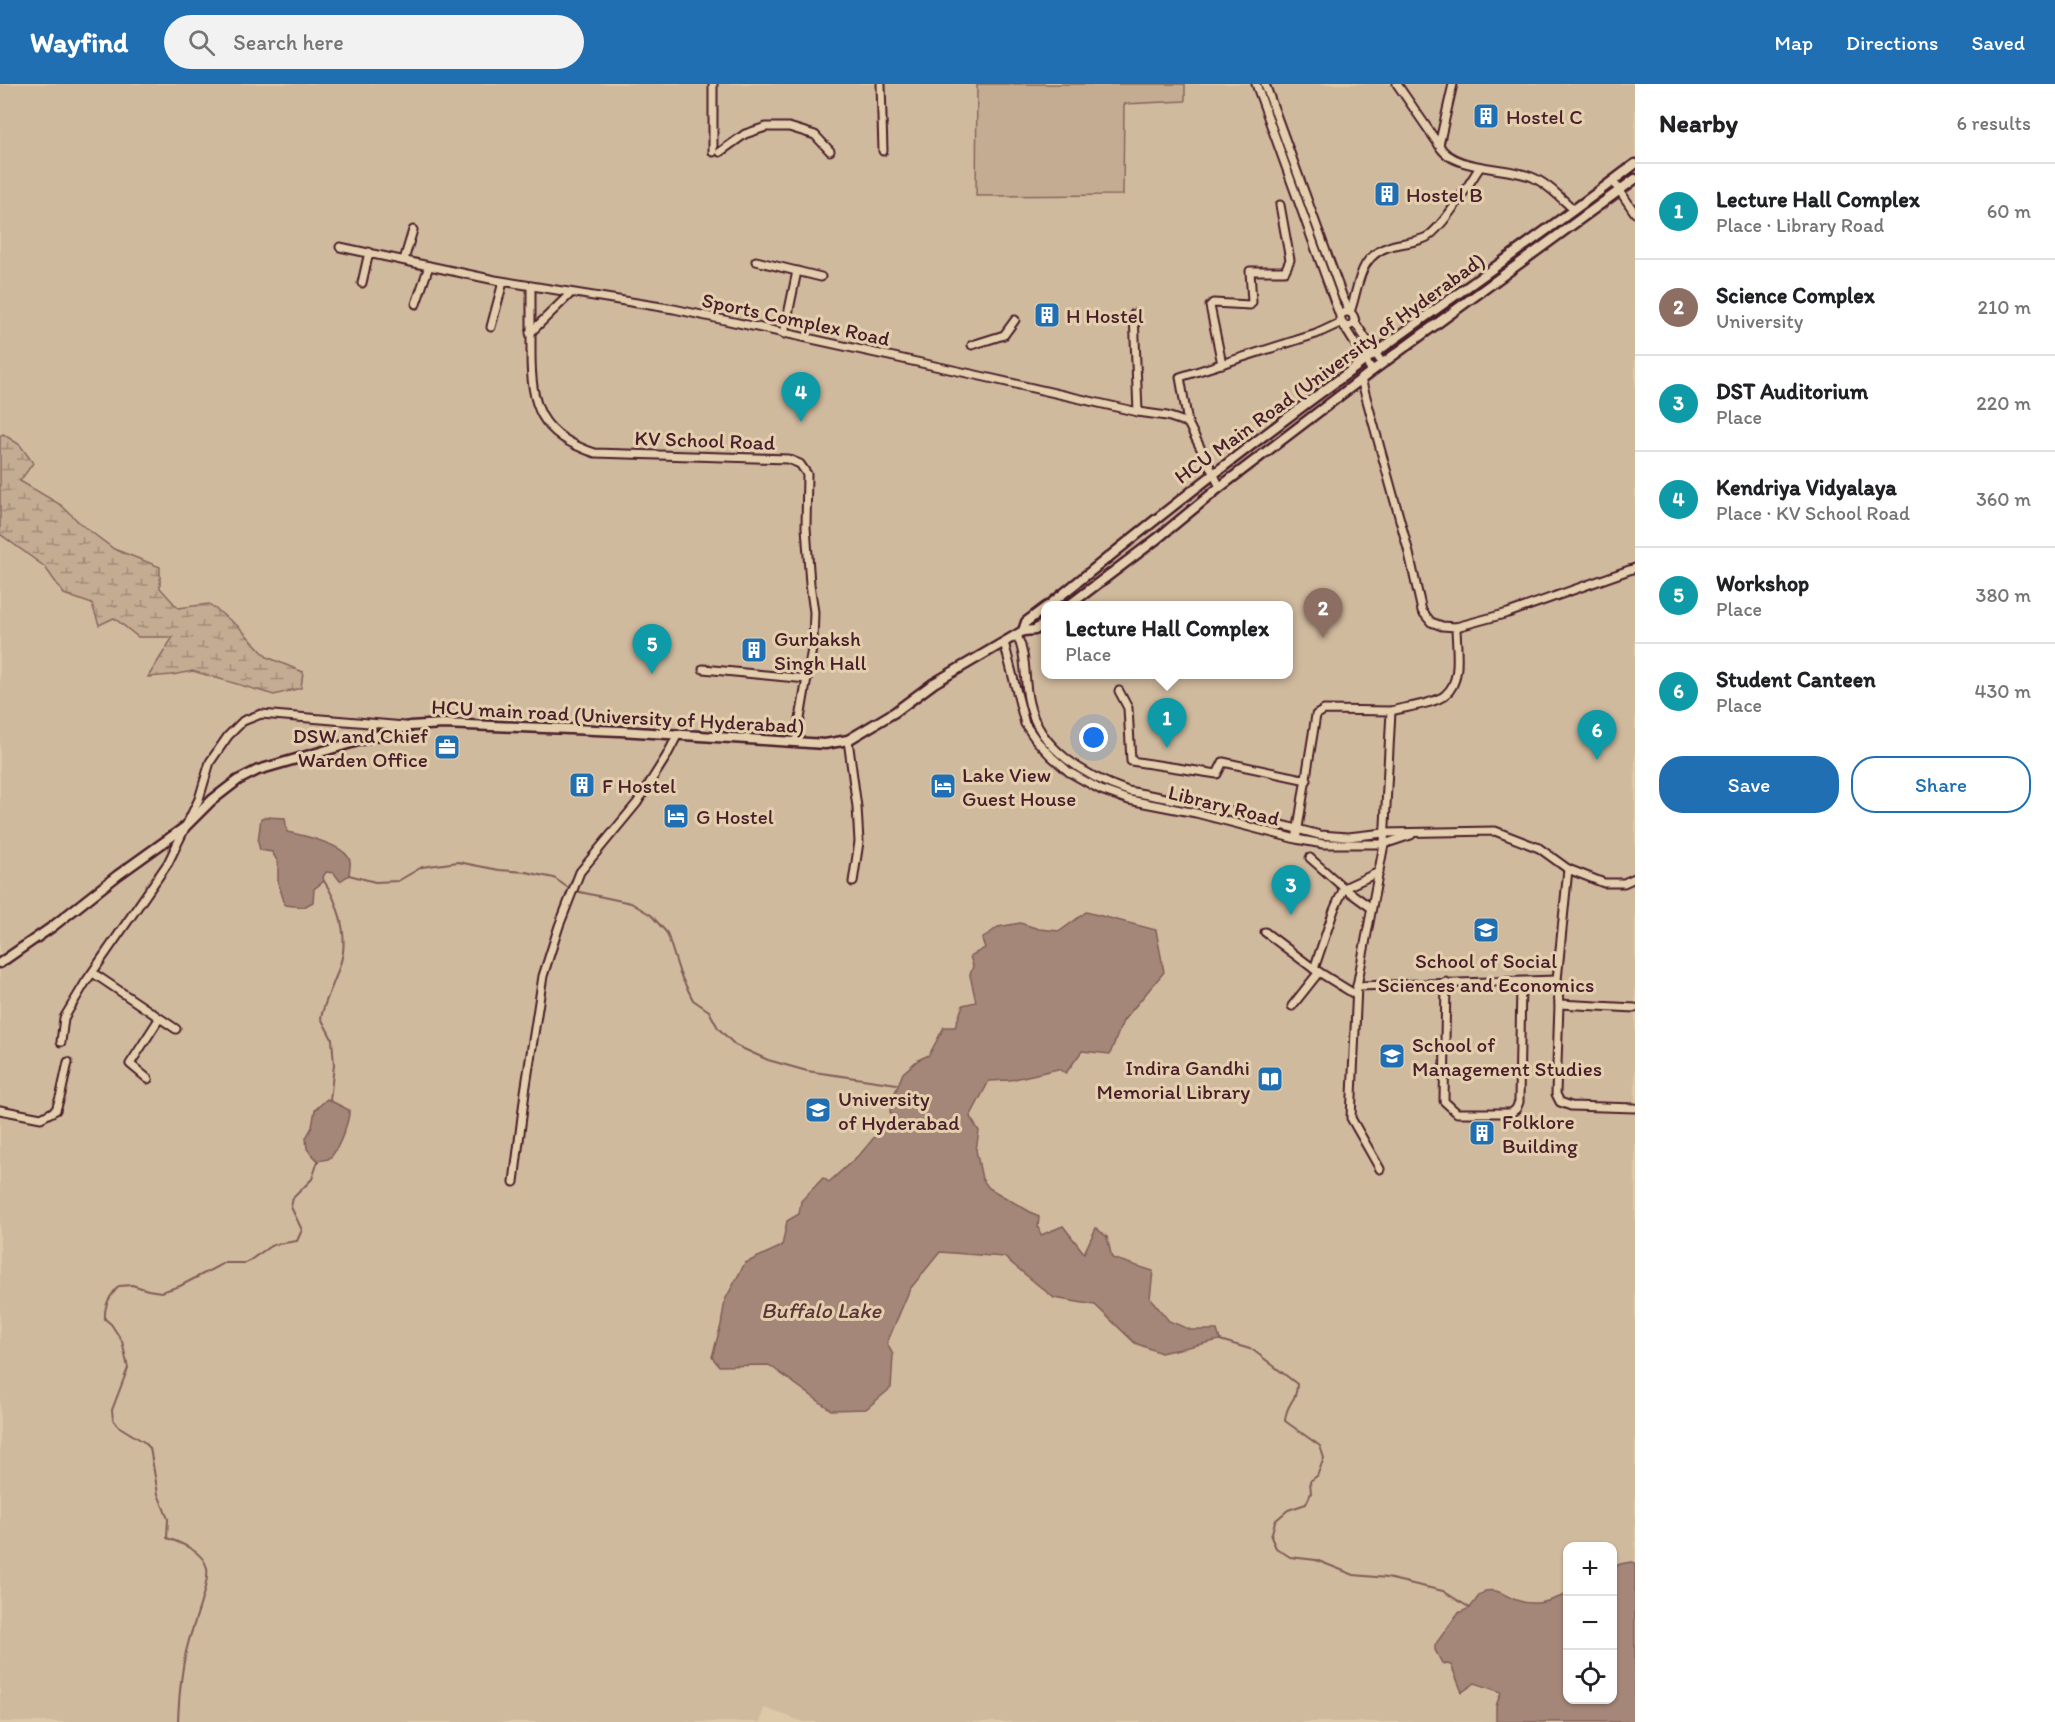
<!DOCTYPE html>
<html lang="en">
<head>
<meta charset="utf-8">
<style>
	:root { --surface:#fff; --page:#f2f2f2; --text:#202124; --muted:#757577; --line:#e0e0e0; --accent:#1f6fb2 }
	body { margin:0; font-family:Itim,sans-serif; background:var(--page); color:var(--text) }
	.controls { position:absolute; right:18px; bottom:18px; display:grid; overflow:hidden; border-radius:12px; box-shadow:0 2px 4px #0004 }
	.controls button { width:54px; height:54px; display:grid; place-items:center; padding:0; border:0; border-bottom:2px solid var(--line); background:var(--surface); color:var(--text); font:30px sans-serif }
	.you { position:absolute; left:1094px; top:654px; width:21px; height:21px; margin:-15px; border:4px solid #fff; border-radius:50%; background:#1a73e8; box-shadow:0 0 0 9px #1a73e833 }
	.badge { display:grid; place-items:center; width:39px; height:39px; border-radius:50%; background:var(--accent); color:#fff; font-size:20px; font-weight:700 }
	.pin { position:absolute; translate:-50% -50px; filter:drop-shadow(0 2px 3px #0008) }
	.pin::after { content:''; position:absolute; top:32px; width:21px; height:18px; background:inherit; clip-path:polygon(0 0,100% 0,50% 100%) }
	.popup { position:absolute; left:1041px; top:517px; width:252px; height:78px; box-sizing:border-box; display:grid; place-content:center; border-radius:12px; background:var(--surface); filter:drop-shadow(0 2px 4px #0005); font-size:20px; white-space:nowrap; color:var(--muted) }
	.popup b { font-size:22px; color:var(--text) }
	.popup::after { content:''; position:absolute; left:50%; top:100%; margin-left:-12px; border:12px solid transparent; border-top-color:var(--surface) }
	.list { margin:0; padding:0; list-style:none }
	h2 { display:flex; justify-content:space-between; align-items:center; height:78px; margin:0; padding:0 24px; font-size:26px }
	h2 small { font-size:20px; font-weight:400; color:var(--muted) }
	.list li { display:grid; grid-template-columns:39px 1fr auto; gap:18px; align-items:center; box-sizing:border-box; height:96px; padding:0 24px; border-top:2px solid var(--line) }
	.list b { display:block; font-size:22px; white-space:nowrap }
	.list p { margin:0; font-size:20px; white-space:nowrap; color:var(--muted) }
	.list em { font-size:20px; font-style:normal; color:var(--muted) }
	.actions { display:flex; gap:12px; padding:18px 24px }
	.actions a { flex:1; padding:14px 0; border:2px solid var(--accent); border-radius:24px; text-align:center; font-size:21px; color:var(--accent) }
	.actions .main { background:var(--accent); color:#fff }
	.icon { flex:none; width:33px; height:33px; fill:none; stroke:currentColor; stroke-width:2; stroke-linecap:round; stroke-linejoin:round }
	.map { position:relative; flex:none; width:1635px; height:1638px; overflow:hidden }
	header { display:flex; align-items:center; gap:36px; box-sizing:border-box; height:84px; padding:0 30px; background:var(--accent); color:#fff }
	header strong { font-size:28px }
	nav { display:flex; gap:33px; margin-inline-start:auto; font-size:21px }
	.search { width:420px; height:54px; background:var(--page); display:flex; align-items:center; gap:15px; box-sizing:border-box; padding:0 21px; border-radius:33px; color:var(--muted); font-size:22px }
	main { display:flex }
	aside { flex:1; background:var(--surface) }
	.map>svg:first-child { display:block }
	.built { fill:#d0ba9e; fill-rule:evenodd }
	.grass { fill:#c4ac93; stroke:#87665f; stroke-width:1.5 }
	.wetland { fill:url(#wetland-marsh); stroke:#87665f; stroke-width:1.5 }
	.water { fill:#a48778; stroke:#805d59; stroke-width:1.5 }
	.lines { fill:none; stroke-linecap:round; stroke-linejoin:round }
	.stream { stroke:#805d59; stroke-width:2 }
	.minor-casing { stroke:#4a1f2b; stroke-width:11 }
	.tertiary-casing { stroke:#4a1f2b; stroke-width:13 }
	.minor { stroke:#e3cfad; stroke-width:7 }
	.tertiary { stroke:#e3cfad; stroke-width:8 }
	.labels { text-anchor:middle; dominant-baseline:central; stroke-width:6; stroke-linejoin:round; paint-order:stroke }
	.poi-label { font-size:21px; fill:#4a1f2b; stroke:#e3cfad; text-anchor:start }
	.street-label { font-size:21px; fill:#4a1f2b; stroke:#e3cfad }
	.water-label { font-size:22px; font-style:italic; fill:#5c343a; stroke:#e3cfad }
</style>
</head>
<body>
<header>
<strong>Wayfind</strong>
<div class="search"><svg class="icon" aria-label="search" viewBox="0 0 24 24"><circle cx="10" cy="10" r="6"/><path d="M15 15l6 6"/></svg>Search here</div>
<nav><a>Map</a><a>Directions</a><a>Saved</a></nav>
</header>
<main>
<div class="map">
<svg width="1635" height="1638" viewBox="0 0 1635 1638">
	<defs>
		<pattern id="wetland-marsh" width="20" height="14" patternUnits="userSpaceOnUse" patternTransform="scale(1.5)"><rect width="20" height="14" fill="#c4ac93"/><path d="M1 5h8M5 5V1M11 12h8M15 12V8" fill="none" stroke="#a18b78"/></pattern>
	</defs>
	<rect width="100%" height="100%" fill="#ddc8a8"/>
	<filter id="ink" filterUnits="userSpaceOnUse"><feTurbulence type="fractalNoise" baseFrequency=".0167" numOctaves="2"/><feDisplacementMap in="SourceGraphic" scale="12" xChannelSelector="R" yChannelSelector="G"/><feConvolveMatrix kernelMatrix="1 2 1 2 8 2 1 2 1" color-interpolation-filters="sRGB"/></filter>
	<g filter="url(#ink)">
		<path class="built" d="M0 0H1635V1638H804L764 1624 760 1638H0ZM1046 522H1288V590H1046ZM1568 1462H1612V1616H1568Z"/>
		<polygon class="grass" points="977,0 1185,0 1185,17 1124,20 1123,111 976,112"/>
		<polygon class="wetland" points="3,350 20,361 33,379 20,397 61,421 82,441 114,465 160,483 160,504 178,524 209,520 239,543 267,573 303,588 301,604 274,611 193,587 172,591 148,593 173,553 138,553 114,534 99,541 92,520 64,510 45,483 0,450 0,352"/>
		<g class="water">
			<path d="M265 733 285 734 287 748C301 751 346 760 350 777 351 780 349 787 349 791L340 797 334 789 326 788 323 793 324 797 314 805 313 818 304 823 285 821 278 798V778L272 768 260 766 258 758 261 734Z"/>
			<polygon points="1086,828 1156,846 1164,888 1123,937 1110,970 1082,967 1066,989 1058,985 1010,996 989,997 970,1033 979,1047 976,1066 982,1095 989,1104 1039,1133 1038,1143 1041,1151 1063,1142 1084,1169 1096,1144 1107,1153 1112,1174 1153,1187 1150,1214 1169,1237 1191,1246 1217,1246 1220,1256 1161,1269 1135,1259 1095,1221 1054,1214 1004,1173 940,1168 910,1205 887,1259 893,1271 891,1304 866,1325 831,1326 769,1281 719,1282 712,1273 721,1241 725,1216 745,1179 782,1162 787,1137 799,1130 801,1117 823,1094 829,1098 862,1068 877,1050 892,1041 895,1034 890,1028 892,1016 903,989 918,976 929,971 944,943 955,943 963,921 976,918 970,891 973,882 970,872 985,864 982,855 998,843 1020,839 1039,845 1060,847"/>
			<path d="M327 1015 349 1026C350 1036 337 1070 328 1075 325 1076 322 1076 318 1077L307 1065 306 1054 312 1043 315 1026Z"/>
			<path d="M1631 1478 1635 1479V1638H1496V1622L1501 1608 1475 1599 1462 1608 1451 1581 1442 1579 1435 1566V1561L1458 1529 1470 1524 1478 1513 1485 1507C1501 1505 1503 1511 1516 1516 1534 1523 1551 1517 1567 1510L1568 1616H1612L1613 1484 1620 1480Z"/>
		</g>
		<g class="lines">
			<g class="stream">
				<polyline points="349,791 375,798 398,797 422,783 458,778 499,786 526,788 554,794 570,805"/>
				<path d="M324 797C337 816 346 845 343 868 340 891 325 912 321 934L332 955 334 981 330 1016"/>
				<polyline points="575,807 631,819 651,831 667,849 680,890 693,916 709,927 718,944 735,961 768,976 807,987 897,1000"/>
				<path d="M1220 1256 1253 1266 1297 1300C1297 1318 1286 1318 1285 1337L1320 1362 1324 1374 1317 1392 1310 1397 1311 1409 1306 1420 1288 1426 1275 1437 1271 1453 1276 1464 1290 1473 1316 1476 1354 1491 1387 1494 1443 1507 1470 1524"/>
				<path d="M178 1638C179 1612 181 1585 188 1560 192 1543 210 1499 207 1484 203 1467 181 1459 167 1454L168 1435 158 1410 150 1364 144 1358 118 1342 113 1335 112 1326 128 1284 122 1257 111 1240 105 1235C104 1220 110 1212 119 1202L132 1201 148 1206 161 1208 180 1202 224 1179H246L272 1161 297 1157 302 1146 291 1123 293 1114 312 1095 318 1077"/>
			</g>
			<g class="minor-casing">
				<g id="minor">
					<polyline points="881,0 883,67"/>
					<polyline points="1256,0 1341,235"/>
					<polyline points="1265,0 1343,214 1350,228"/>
					<polyline points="1397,0 1439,61 1453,0"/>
					<path d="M1439 61C1452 88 1512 82 1534 94 1549 101 1562 115 1574 126"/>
					<polyline points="713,68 713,0"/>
					<polyline points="720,68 745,50 766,43 789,43 815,51 830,67"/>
					<polyline points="1613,97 1635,129"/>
					<polyline points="340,163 495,196 674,225 976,291 1138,328 1167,332 1188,339 1220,403"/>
					<polyline points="404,176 413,146"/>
					<polyline points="756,177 821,193"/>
					<polyline points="362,199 369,168"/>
					<path d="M531 203C531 225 531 247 531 269 531 322 540 351 595 369L788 375 800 380 807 390 806 443 810 500 814 528 813 559 796 658"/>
					<polyline points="416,220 429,182"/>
					<path d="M1350 228C1360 201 1357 172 1391 162 1402 159 1417 158 1427 153 1444 142 1468 101 1480 83"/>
					<circle cx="1347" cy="235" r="7"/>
					<polyline points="1134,230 1138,328"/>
					<polyline points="1354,234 1356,240 1382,279"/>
					<polyline points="1342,239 1372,287"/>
					<polyline points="491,243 503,198"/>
					<polyline points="530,249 570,210"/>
					<polyline points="784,250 797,187"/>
					<polyline points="972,261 1004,251 1015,236"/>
					<polyline points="1222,280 1210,222 1213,219 1250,221 1252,218 1250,187 1285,187 1290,176 1280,121"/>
					<path d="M1361 295 1408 465 1422 527 1431 538 1442 542 1456 543C1456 563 1463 597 1445 611 1435 620 1405 623 1391 627"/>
					<polyline points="1188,339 1180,293 1316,250 1342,238"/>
					<polyline points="1456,543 1508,529 1635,484"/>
					<path d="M1017 551C1028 576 1023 594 1029 619 1039 665 1086 693 1128 707L1213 723 1320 751 1348 753 1384 749 1495 747 1539 764 1568 785 1604 799H1624L1635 794"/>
					<polyline points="1004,558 1025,640 1036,656 1052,673 1069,688 1101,706 1129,716 1196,729 1296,755 1323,760 1384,760 1411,751"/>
					<polyline points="703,585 807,595"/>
					<polyline points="1119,607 1128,624 1131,677 1217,690 1223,678 1307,696"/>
					<polyline points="848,656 857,723 859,758 853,798"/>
					<polyline points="1297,750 1316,631 1324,626 1391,627 1384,760 1357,902"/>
					<polyline points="1310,774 1344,804 1370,823"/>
					<polyline points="1568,785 1557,896 1559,920 1556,1010 1560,1018 1571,1022 1635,1024"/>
					<polyline points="1265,848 1314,885"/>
					<polyline points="93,889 176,945"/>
					<polyline points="1446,898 1444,1017 1457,1029 1511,1029 1516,1025 1519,1018 1521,898"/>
					<polyline points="1356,911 1314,885 1334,826 1344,804 1379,788"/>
					<polyline points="1559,920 1635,924"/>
					<polyline points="1292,922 1319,888"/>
					<polyline points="61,958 64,934 85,899 168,779 199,715 210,678 228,652 243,637 261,630 405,642"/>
					<polyline points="148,995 130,980 159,935"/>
					<polyline points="0,1026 41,1034 56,1026 61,1010 68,978"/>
					<polyline points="1380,1085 1351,1034 1357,902 1557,896"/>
					<polyline points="514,1098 525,1008 543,892 559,842 580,788 637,719 666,673 678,650"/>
				</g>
			</g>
			<g class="tertiary-casing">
				<g id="tertiary">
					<path d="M1048 522C1149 440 1251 359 1356 283 1449 215 1544 150 1635 80"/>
					<polyline points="1068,522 1158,454 1220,403 1372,287 1635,95"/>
					<polyline points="1023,547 1026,538 1046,523"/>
					<polyline points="0,879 52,843 118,791 185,743 212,716 238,696 258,686 410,642 443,640 620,647 825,660 848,656 895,628 934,599 1023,547 1035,546 1046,538"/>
				</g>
			</g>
			<use href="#minor" class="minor"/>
			<use href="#tertiary" class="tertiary"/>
		</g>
	</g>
	<defs>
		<g id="building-square" transform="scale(1.35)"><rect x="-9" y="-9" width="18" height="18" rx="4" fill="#1f6fb2" stroke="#e3cfad"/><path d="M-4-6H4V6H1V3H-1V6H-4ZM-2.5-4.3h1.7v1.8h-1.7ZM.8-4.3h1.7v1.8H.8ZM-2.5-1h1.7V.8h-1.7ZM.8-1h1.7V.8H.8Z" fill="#fff"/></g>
		<g id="office-square" transform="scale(1.35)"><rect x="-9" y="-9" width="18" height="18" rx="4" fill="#1f6fb2" stroke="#e3cfad"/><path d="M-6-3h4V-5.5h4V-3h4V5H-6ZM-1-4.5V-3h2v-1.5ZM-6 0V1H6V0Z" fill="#fff"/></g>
		<g id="hotel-square" transform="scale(1.35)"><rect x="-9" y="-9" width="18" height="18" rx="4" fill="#1f6fb2" stroke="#e3cfad"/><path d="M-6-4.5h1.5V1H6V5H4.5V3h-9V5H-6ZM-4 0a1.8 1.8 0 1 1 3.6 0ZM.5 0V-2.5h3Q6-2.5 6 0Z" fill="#fff"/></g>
		<g id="university-square" transform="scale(1.35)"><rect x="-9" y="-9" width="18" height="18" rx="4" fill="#1f6fb2" stroke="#e3cfad"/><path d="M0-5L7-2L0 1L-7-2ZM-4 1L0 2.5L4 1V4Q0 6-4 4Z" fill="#fff"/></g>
		<g id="library-square" transform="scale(1.35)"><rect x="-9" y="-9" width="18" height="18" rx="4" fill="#1f6fb2" stroke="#e3cfad"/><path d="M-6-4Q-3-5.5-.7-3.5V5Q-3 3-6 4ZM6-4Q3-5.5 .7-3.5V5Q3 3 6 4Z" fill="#fff"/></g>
	</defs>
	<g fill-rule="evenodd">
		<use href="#building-square" x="1486" y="32"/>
		<use href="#building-square" x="1387" y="110"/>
		<use href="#building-square" x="1047" y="231"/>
		<use href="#building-square" x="754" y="566"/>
		<use href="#office-square" x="447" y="663"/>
		<use href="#building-square" x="582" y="701"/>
		<use href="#hotel-square" x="943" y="702"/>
		<use href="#hotel-square" x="676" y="732"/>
		<use href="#university-square" x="1486" y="846"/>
		<use href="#university-square" x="1392" y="972"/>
		<use href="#library-square" x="1270" y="995"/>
		<use href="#university-square" x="818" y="1026"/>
		<use href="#building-square" x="1482" y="1049"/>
	</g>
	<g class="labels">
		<g class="poi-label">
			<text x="1506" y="32">Hostel C</text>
			<text x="1406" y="110">Hostel B</text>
			<text x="1066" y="231">H Hostel</text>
			<text x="774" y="554">Gurbaksh<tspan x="774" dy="24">Singh Hall</tspan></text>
			<text x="428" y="651" text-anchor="end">DSW and Chief<tspan x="428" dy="24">Warden Office</tspan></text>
			<text x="962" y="690">Lake View<tspan x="962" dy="24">Guest House</tspan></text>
			<text x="602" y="701">F Hostel</text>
			<text x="696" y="732">G Hostel</text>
			<text x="1486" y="876" text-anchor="middle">School of Social<tspan x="1486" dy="24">Sciences and Economics</tspan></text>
			<text x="1412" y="960">School of<tspan x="1412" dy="24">Management Studies</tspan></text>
			<text x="1250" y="983" text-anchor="end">Indira Gandhi<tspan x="1250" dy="24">Memorial Library</tspan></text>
			<text x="838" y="1014">University<tspan x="838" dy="24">of Hyderabad</tspan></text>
			<text x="1502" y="1037">Folklore<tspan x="1502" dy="24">Building</tspan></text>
		</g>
		<g class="street-label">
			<text transform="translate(796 235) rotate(12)">Sports Complex Road</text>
			<text transform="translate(1329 284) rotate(-36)">HCU Main Road (University of Hyderabad)</text>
			<text transform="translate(705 356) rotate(2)">KV School Road</text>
			<text transform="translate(618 632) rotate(3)">HCU main road (University of Hyderabad)</text>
			<text transform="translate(1224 721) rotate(14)">Library Road</text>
		</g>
		<g class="water-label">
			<text x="821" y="1226">Buffalo Lake</text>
		</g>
	</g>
</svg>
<div class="controls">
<button>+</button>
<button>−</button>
<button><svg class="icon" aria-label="locate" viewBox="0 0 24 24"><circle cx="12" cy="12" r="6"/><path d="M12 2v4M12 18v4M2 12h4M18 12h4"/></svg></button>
</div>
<div class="you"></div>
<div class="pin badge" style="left:1167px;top:664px;background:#0f9aa8">1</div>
<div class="popup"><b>Lecture Hall Complex</b>Place</div>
<div class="pin badge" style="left:1323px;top:554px;background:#8d6e63">2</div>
<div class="pin badge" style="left:1291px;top:831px;background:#0f9aa8">3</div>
<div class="pin badge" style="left:801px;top:338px;background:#0f9aa8">4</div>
<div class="pin badge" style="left:652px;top:590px;background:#0f9aa8">5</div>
<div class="pin badge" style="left:1597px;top:676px;background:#0f9aa8">6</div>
</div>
<aside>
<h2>Nearby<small>6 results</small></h2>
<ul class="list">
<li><span class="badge" style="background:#0f9aa8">1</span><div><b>Lecture Hall Complex</b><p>Place · Library Road</p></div><em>60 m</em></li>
<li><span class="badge" style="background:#8d6e63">2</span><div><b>Science Complex</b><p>University</p></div><em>210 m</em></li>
<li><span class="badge" style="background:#0f9aa8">3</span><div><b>DST Auditorium</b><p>Place</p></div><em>220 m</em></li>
<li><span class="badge" style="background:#0f9aa8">4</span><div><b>Kendriya Vidyalaya</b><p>Place · KV School Road</p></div><em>360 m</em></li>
<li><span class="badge" style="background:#0f9aa8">5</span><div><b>Workshop</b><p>Place</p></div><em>380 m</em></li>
<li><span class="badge" style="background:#0f9aa8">6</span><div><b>Student Canteen</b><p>Place</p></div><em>430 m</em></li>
</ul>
<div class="actions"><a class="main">Save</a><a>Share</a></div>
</aside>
</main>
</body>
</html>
